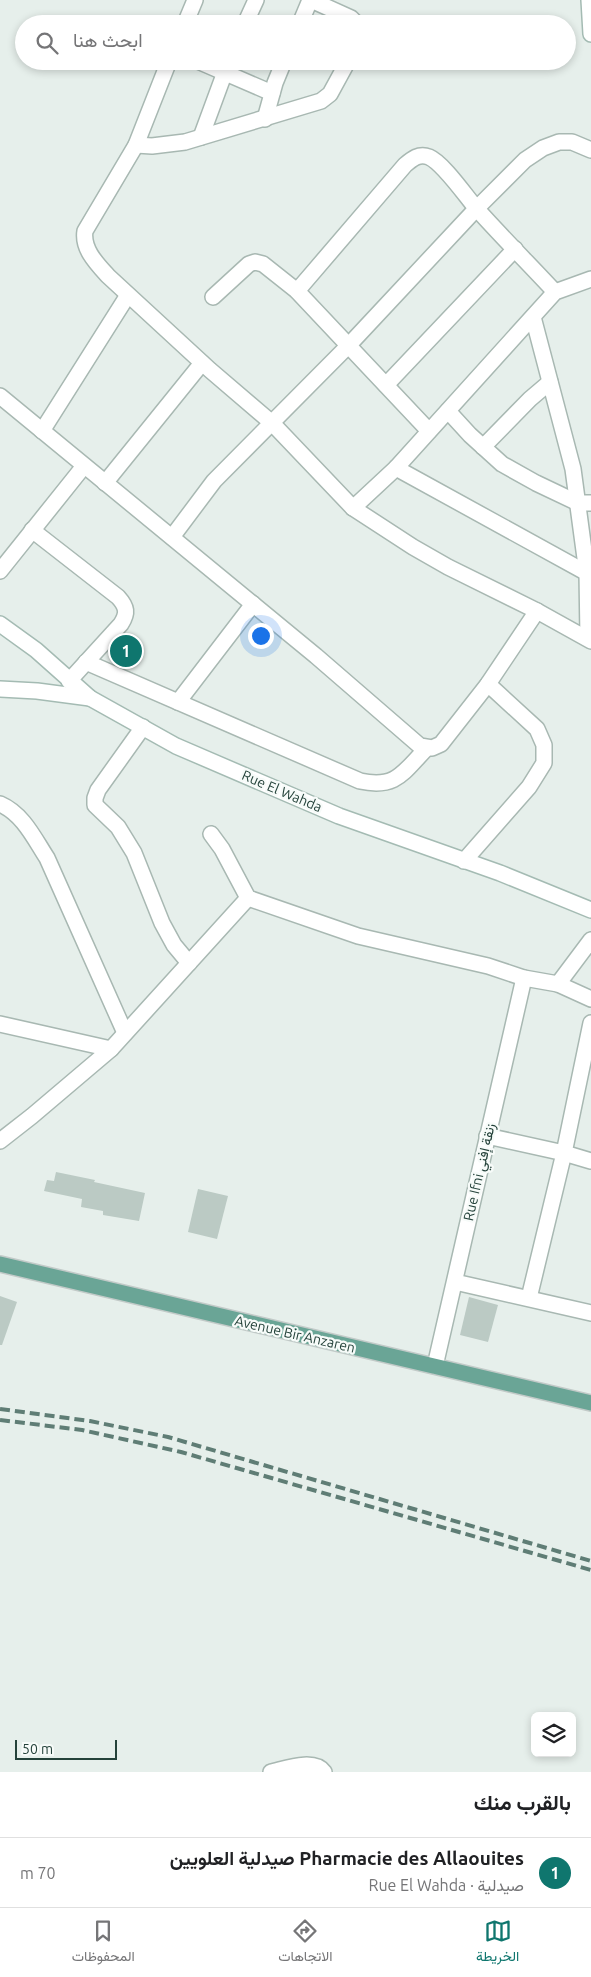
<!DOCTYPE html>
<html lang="ar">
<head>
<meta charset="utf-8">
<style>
	:root { --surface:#fff; --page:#f6f6f6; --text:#202124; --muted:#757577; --line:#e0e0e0; --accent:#0f766e }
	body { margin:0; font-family:Ubuntu,Vazirmatn,sans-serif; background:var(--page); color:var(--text); direction:rtl }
	.controls { position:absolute; right:15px; bottom:15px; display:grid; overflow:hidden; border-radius:8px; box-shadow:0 2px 8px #0003 }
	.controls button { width:45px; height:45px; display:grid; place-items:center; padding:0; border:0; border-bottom:1px solid var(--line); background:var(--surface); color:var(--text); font:25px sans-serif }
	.scale { position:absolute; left:15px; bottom:12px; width:102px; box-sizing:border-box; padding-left:5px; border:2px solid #24423a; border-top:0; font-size:14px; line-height:18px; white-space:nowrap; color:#24423a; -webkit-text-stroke:4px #f7fbf9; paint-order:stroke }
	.you { position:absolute; left:260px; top:635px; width:18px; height:18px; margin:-12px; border:4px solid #fff; border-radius:50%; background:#1a73e8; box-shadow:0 0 0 8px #1a73e833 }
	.badge { display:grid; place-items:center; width:32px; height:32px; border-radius:50%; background:var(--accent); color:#fff; font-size:16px; font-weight:700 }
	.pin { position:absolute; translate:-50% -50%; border:2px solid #fff; box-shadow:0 1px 5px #0006 }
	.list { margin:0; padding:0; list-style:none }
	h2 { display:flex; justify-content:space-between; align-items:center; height:65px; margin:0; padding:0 20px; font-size:21px }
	h2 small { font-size:16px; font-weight:400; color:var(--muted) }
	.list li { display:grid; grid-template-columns:32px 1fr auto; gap:15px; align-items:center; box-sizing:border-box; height:70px; padding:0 20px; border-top:1px solid var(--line) }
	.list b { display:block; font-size:19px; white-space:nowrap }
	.list p { margin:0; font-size:16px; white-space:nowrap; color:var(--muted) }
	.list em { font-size:16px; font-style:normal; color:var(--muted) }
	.icon { flex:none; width:28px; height:28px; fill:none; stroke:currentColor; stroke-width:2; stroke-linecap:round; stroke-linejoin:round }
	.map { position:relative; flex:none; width:591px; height:1772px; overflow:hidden; direction:ltr }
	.search { position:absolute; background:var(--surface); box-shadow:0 2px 8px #0003; left:15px; right:15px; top:15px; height:55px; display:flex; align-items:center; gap:12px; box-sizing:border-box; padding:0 18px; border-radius:28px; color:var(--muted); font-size:19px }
	.sheet { height:135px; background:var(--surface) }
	nav { display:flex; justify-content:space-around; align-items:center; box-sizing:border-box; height:70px; border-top:1px solid var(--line); background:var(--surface); font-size:14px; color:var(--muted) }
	nav a { display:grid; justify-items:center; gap:2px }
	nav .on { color:var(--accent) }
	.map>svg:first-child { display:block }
	.building { fill:#bbcac4 }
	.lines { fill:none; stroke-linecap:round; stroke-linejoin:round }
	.street-casing { stroke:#a8b8b2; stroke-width:18 }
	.secondary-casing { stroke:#a4bbb3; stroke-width:18 }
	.primary-casing { stroke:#c2cac8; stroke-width:18 }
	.street { stroke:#fff; stroke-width:15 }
	.secondary { stroke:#fff; stroke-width:15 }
	.primary { stroke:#6aa596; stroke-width:15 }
	.rail { stroke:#5f7d75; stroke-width:4; stroke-dasharray:10 5; stroke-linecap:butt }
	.labels { text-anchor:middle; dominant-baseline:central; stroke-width:4.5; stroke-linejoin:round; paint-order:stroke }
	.street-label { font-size:14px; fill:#24423a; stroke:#f7fbf9 }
</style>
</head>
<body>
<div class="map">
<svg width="591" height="1772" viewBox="0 0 591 1772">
	<rect width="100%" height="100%" fill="#e6efeb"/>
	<g class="building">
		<polygon points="56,1172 95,1180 94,1182 145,1193 139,1221 103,1215 103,1211 81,1207 82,1199 44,1191 47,1180 54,1181"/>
		<polygon points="198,1189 228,1196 217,1239 188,1232"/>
		<polygon points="0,1296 17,1302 2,1345 0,1345"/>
		<polygon points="469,1297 498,1305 488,1342 460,1335"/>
	</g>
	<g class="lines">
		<g class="street-casing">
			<g id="street">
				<polyline points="311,0 351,18 357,24"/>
				<polyline points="185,24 195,0"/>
				<polyline points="245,24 256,0"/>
				<polyline points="300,24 310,0"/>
				<path d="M169 61 136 145 85 231C82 249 97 264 108 276L210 370 272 423 353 508 413 547 448 567 537 611 591 641"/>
				<polyline points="198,61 272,93"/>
				<polyline points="265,119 275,83 284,61"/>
				<polyline points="201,137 229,61"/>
				<polyline points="136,145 152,146 185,142 321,101 330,94 348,61"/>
				<path d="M297 291 405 165C412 159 419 153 429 157 443 163 465 195 476 208 501 236 529 264 555 292"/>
				<polyline points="213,297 249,264 255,262 263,264 297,291 429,431"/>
				<polyline points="533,317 573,469 587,573 588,638"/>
				<polyline points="386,385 515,249"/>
				<polyline points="0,396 316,656 420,746 432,748 441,744 488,684 537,611"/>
				<polyline points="448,411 470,435 502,464 536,483 578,503 591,503"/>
				<polyline points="42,431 128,295"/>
				<polyline points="483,447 530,399 550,382"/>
				<polyline points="396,468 587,573"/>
				<polyline points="105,483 202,363"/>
				<polyline points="353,508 396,468 555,292 591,279"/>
				<path d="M32 530 118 597C127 607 128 613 121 624L69 681"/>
				<polyline points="172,537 214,481 348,346 477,208 525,160 543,148 559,142 572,142 591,150"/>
				<polyline points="0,571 84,466"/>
				<path d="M86 662 360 781C397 789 403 772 427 748"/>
				<polyline points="178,702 253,604"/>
				<polyline points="143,727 98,790 95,798 95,805 118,827 134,853 162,923 174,945 189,963"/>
				<path d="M0 804C23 814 34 838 47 858L125 1033"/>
				<polyline points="211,834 222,849 248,898 358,936 488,966 524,978 558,984 591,999"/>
				<polyline points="464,861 529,787 544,763 544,745 537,729 488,684"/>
				<polyline points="558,984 591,940"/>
				<polyline points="0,1024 111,1049"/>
				<polyline points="487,1136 564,1153 591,1161"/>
				<polyline points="0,1141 32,1116 111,1049 248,898"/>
				<polyline points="455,1282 591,1313"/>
				<polyline points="529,1298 564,1153 591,1023"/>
				<polyline points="435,1366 524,978"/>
				<path d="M271 1772C285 1769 314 1758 324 1772"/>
			</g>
		</g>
		<g class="secondary-casing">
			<g id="secondary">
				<polyline points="589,0 591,34"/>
				<polyline points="0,624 36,650 90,698 176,746 339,816 500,873 591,910"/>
				<polyline points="0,689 37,691 90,698"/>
			</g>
		</g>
		<g class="primary-casing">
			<polyline id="primary" points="0,1264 591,1403"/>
		</g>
		<use href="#street" class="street"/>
		<use href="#secondary" class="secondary"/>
		<use href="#primary" class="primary"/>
		<g class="rail">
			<polyline points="0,1409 90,1421 168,1437 591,1561"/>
			<polyline points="0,1420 82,1430 181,1452 591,1570"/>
		</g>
	</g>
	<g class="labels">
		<g class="street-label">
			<text transform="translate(282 791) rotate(23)">Rue El Wahda</text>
			<text transform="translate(479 1172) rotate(-77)">Rue Ifni زنقة إفني</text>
			<text transform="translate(295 1334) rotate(13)">Avenue Bir Anzaren</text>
		</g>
	</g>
</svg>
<div class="controls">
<button><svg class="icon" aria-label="layers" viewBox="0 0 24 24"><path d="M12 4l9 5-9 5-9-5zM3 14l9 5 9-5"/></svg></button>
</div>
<div class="scale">50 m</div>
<div class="you"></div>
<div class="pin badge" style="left:126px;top:651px">1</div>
<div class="search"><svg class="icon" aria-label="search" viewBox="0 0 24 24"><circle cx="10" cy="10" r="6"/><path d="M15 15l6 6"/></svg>ابحث هنا</div>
</div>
<section class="sheet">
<h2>بالقرب منك<small></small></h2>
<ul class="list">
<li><span class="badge">1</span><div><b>Pharmacie des Allaouites صيدلية العلويين</b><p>صيدلية · Rue El Wahda</p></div><em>70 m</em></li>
</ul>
</section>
<nav>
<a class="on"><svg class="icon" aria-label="map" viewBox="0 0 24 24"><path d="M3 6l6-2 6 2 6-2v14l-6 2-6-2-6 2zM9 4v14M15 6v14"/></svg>الخريطة</a>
<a><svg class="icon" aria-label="directions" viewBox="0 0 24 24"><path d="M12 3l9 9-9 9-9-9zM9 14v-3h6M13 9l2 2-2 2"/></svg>الاتجاهات</a>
<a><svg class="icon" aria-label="saved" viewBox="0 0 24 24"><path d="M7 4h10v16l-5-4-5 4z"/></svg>المحفوظات</a>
</nav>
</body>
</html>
